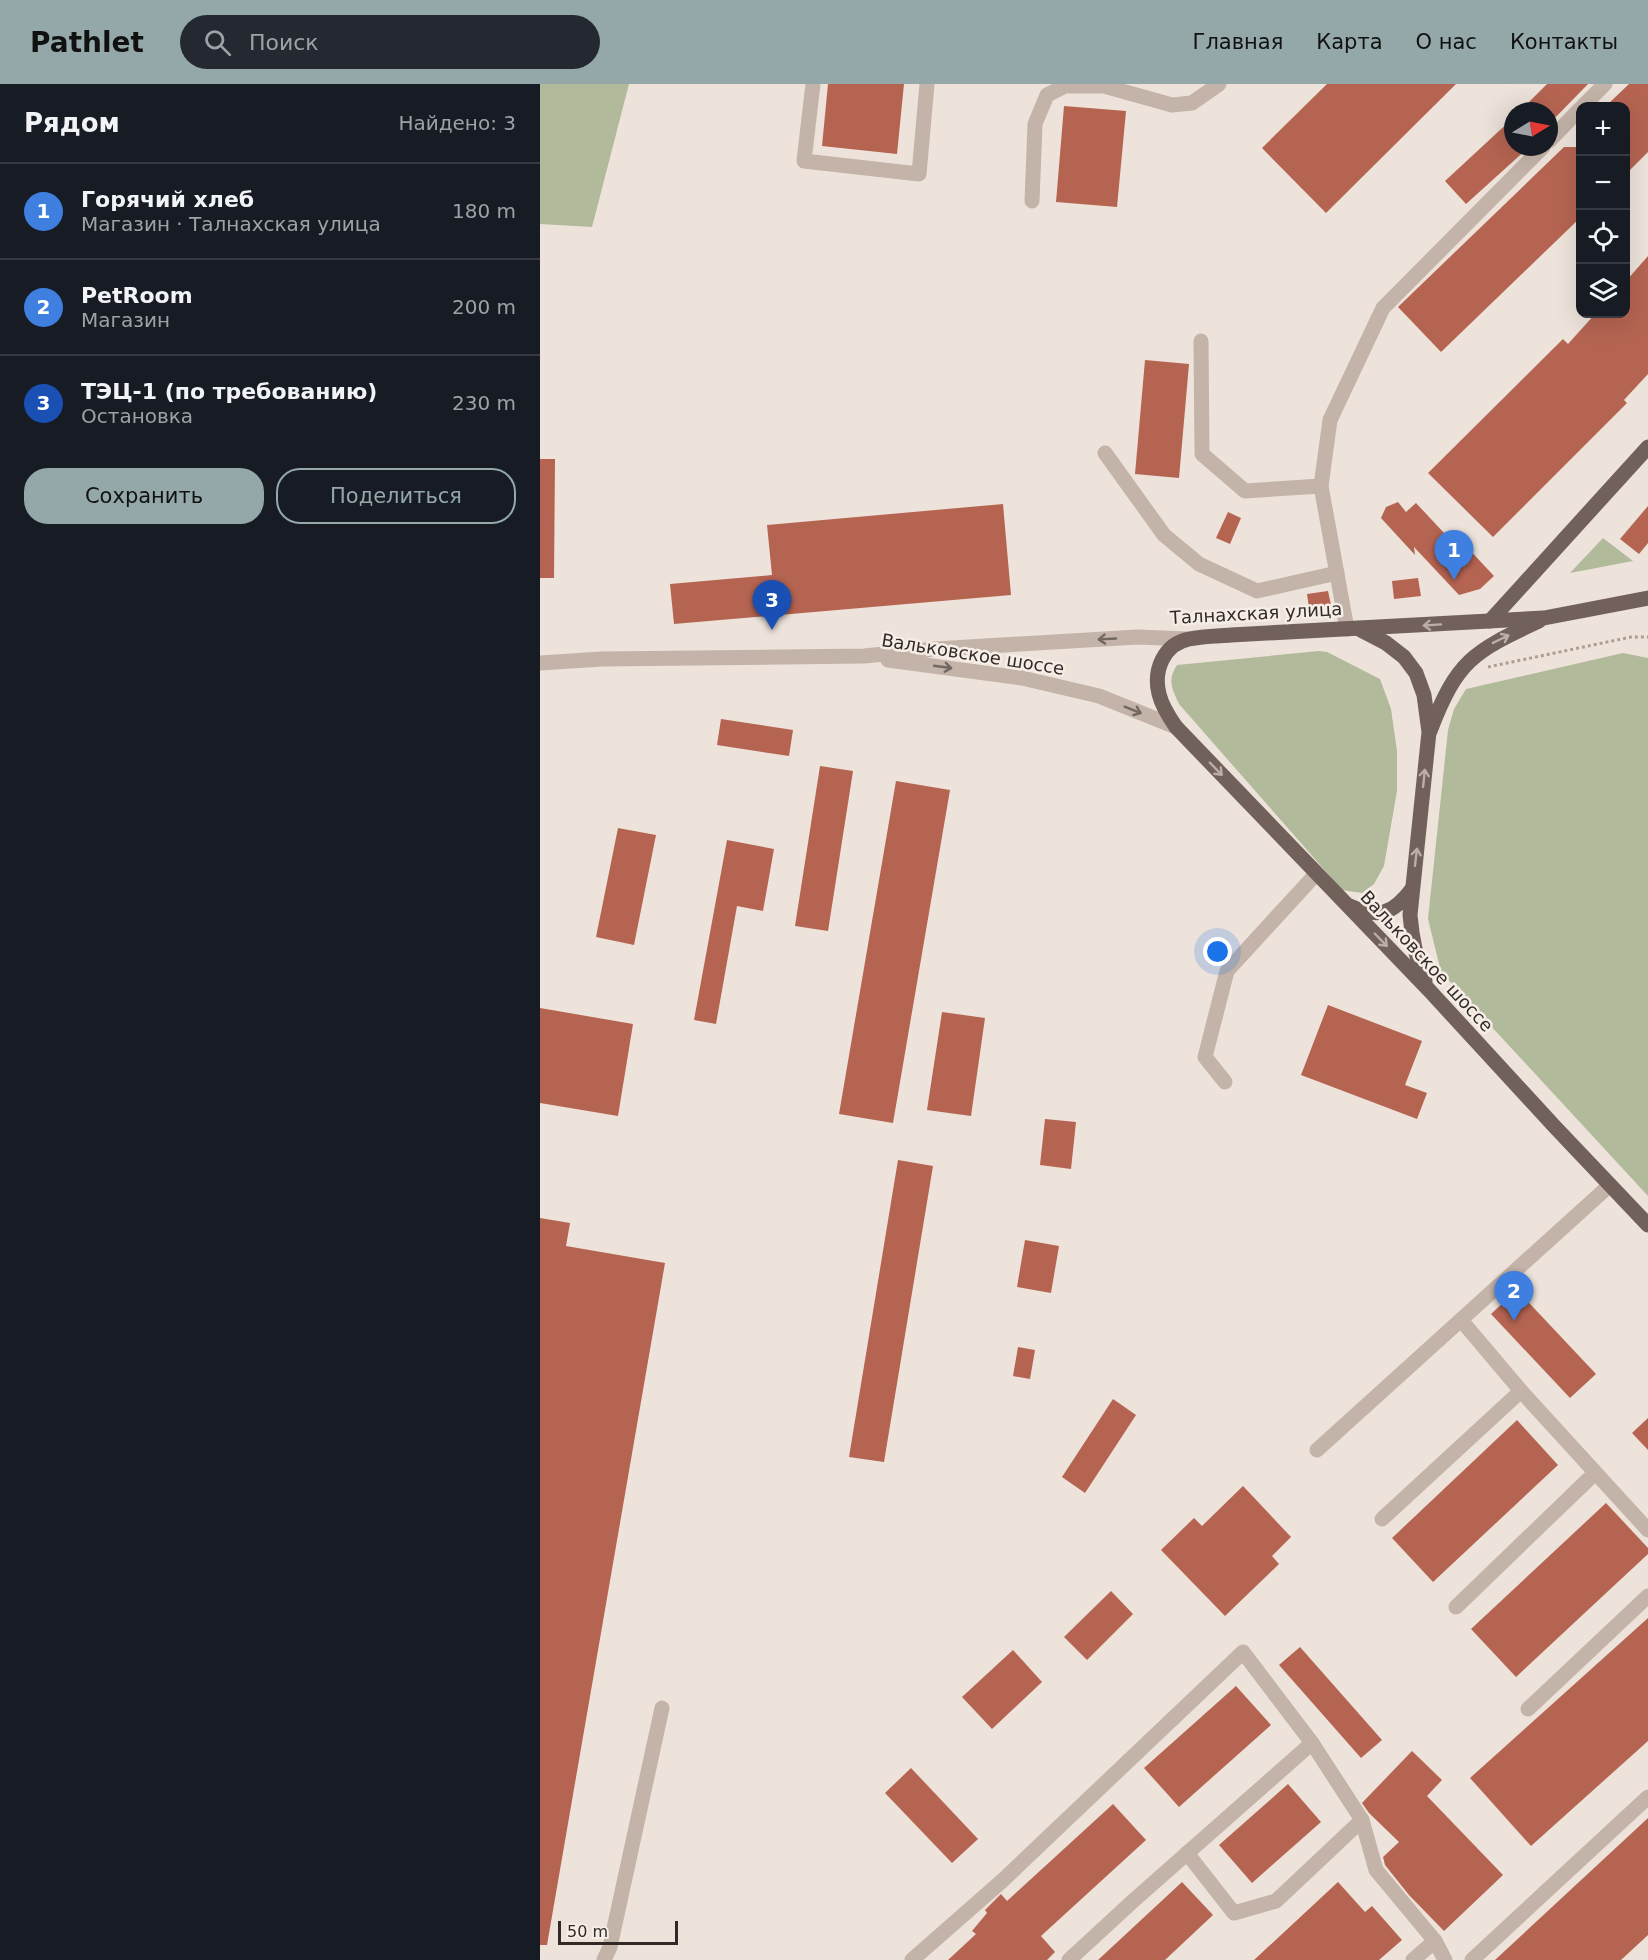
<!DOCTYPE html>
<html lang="ru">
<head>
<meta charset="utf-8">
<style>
	:root { --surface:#171b24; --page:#242831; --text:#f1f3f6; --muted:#9ea1a6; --line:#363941; --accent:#94a8aa }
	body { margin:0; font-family:"DejaVu Sans",sans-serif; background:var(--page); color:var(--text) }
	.controls { position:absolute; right:18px; top:18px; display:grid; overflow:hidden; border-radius:12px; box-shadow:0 6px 24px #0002 }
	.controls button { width:54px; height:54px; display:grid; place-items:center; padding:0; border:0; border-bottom:2px solid var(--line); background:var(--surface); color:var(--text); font:30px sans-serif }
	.compass { position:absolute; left:964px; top:18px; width:54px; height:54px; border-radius:50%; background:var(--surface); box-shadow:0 6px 24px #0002; rotate:80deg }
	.scale { position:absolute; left:18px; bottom:15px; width:120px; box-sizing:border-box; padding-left:6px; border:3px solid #312a27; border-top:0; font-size:16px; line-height:21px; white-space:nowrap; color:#312a27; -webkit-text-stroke:4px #f6ede6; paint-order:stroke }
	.you { position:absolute; left:678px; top:868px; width:21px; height:21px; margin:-15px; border:4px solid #fff; border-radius:50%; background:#1a73e8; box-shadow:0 0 0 9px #1a73e833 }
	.badge { display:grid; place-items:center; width:39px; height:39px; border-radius:50%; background:var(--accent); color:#fff; font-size:20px; font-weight:700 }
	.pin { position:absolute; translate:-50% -50px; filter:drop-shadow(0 2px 3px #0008) }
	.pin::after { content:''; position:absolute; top:32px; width:21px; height:18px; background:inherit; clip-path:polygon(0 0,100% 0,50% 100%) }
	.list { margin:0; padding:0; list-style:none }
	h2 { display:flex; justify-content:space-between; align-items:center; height:78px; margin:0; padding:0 24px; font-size:26px }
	h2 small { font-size:20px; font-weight:400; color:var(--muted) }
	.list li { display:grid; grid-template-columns:39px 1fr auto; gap:18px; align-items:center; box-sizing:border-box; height:96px; padding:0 24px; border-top:2px solid var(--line) }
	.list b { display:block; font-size:22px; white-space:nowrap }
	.list p { margin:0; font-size:20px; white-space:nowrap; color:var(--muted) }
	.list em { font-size:20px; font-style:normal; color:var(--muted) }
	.actions { display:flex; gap:12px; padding:18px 24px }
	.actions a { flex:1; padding:14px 0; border:2px solid var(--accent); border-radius:24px; text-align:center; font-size:21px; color:var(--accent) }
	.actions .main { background:var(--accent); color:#111 }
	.icon { flex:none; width:33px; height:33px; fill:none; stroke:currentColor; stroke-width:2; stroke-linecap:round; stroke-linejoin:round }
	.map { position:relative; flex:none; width:1108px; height:1876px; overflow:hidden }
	header { display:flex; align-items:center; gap:36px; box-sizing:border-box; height:84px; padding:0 30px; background:var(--accent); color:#111 }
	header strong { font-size:28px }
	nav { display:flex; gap:33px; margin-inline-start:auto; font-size:21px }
	.search { width:420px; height:54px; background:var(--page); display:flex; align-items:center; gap:15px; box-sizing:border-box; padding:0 21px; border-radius:33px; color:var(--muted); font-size:22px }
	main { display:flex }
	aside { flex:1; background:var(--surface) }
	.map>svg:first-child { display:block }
	.green { fill:#b2ba9c }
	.building { fill:#b56451 }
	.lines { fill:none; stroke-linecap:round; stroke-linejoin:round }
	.path { stroke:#af9d92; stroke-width:3; stroke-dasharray:3 3; stroke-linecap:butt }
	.minor { stroke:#c3b3a8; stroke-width:15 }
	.major { stroke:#71615a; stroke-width:15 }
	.oneway { stroke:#baaea7 }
	.oneway2 { stroke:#736861 }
	.labels { text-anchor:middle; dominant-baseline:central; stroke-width:5; stroke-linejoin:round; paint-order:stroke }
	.street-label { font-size:18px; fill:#312a27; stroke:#f6ede6 }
</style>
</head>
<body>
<header>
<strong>Pathlet</strong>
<div class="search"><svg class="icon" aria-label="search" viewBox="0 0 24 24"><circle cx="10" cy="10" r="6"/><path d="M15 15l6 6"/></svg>Поиск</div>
<nav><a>Главная</a><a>Карта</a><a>О нас</a><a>Контакты</a></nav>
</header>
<main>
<aside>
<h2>Рядом<small>Найдено: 3</small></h2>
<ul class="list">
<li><span class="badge" style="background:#3f7fe0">1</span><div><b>Горячий хлеб</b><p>Магазин · Талнахская улица</p></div><em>180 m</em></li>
<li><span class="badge" style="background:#3f7fe0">2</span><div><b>PetRoom</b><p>Магазин</p></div><em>200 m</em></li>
<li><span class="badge" style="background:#1a4fb4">3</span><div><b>ТЭЦ-1 (по требованию)</b><p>Остановка</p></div><em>230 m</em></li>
</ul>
<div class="actions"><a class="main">Сохранить</a><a>Поделиться</a></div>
</aside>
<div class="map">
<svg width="1108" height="1876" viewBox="0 0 1108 1876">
	<rect width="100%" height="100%" fill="#ede3da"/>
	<g class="green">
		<polygon points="0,0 89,0 52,143 0,140"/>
		<polygon points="1063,454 1093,477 1030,489"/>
		<path d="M779 567 787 568 840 595 851 625 857 667V707L844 782 834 800 822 809 802 806 639 620C632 604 627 597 637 581Z"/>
		<polygon points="1083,569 1108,574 1108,1112 901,888 888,835 908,646 914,625 926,605"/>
	</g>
	<g class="building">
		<polygon points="288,0 364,0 357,70 282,62"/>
		<polygon points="787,0 916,0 786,129 722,64"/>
		<polygon points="1007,0 1048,0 1009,40 1009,27 998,27 989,18"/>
		<polygon points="1089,0 1108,0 1108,68 1086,90 1086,22 1066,22"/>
		<polygon points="524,22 586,27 577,123 516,118"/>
		<polygon points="973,34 973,63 989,63 926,120 905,97"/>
		<polygon points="1024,63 1041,63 1041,133 901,268 858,223"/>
		<polygon points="1108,172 1108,290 1084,316 1087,319 953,453 888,389 1023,255 1028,260 1055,230 1086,230 1086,197"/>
		<polygon points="605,276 649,280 639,394 595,390"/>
		<polygon points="0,375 15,375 14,494 0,494"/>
		<polygon points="858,418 866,428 876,419 920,466 926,462 954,492 940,505 919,511 874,463 875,471 841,434 846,423"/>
		<polygon points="463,420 471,511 134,540 130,500 232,491 227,441"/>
		<polygon points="1108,422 1108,459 1099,470 1080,455"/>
		<polygon points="688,428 701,434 690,460 676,454"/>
		<polygon points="878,494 881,512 854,515 852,497"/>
		<polygon points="788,507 791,521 769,524 767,510"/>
		<polygon points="181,635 253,646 249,672 177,661"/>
		<polygon points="280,682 313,687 288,847 255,842"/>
		<polygon points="356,697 410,706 353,1039 299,1030"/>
		<polygon points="78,744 116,751 94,861 56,853"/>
		<polygon points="187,756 234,765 223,827 197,822 176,940 154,936"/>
		<polygon points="788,921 882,957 865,1001 887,1009 877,1035 761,991"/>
		<polygon points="0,924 93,940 78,1032 0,1019"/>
		<polygon points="402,928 445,934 431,1032 387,1026"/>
		<polygon points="505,1035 536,1038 531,1085 500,1081"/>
		<polygon points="358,1076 393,1082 344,1378 309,1373"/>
		<polygon points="0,1134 30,1139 26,1162 125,1179 7,1861 0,1861"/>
		<polygon points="485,1156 519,1162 511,1209 477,1203"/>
		<polygon points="977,1206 1056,1290 1030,1314 951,1230"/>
		<polygon points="478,1263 495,1266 490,1295 473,1292"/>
		<polygon points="573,1315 596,1331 545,1409 522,1393"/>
		<polygon points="1108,1334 1108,1366 1092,1349"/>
		<polygon points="977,1336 1018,1381 893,1498 852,1454"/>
		<polygon points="703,1402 751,1453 732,1472 739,1480 685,1532 621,1466 654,1434 662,1442"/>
		<polygon points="1066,1419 1108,1464 1108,1470 976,1593 931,1545"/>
		<polygon points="571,1507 593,1530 547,1576 524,1553"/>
		<polygon points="1108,1534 1108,1657 991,1762 930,1694"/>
		<polygon points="760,1563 842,1656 821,1674 739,1581"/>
		<polygon points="473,1566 502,1598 452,1645 422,1613"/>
		<polygon points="696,1602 731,1641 639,1723 604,1684"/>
		<polygon points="872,1667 902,1696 887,1712 963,1791 904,1847 869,1811 845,1781 843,1773 859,1758 829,1729 822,1719"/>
		<polygon points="371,1684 438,1755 412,1779 345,1709"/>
		<polygon points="748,1700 781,1738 712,1799 679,1761"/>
		<polygon points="573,1720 606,1756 501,1852 515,1868 507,1876 408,1876 436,1850 432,1847 447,1829 445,1826 461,1810 467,1817"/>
		<polygon points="1108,1734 1108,1851 1081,1876 955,1876"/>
		<polygon points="642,1798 673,1831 625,1876 558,1876"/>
		<polygon points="798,1798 825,1828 832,1822 862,1856 839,1876 714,1876"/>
	</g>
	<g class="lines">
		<polyline class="path" points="948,583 1091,553 1108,553"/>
		<g class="minor">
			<polyline points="273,0 264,77 379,90 387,0"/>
			<polyline points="1043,22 1065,0"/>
			<polyline points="1009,57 1040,25"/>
			<polyline points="492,117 495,40 507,11 525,2 564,2 632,21 652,19 679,0"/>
			<polyline points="661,257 662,370 705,407 781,402"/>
			<polyline points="565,369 624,451 659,480 717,507 797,489"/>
			<polyline points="807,545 781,402 790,336 843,224 1003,63"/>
			<polyline points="348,576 482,594 559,612 636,643"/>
			<polyline points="0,579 62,575 324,572 396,565 598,553 647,555"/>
			<polyline points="685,998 665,973 687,887 776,790"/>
			<polyline points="981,1307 1108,1446"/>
			<polyline points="777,1366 1070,1101"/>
			<polyline points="842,1435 981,1307 921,1236"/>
			<polyline points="916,1523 1055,1389"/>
			<polyline points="988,1625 1108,1512"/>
			<polyline points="647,1769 694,1829 736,1817 822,1736"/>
			<polyline points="64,1876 70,1863 122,1624"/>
			<polyline points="372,1876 462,1797 703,1568 772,1659 822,1736 836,1786 895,1857 905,1876"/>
			<polyline points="529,1876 593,1817 772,1659"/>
			<polyline points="873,1876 895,1857"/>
			<polyline points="932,1876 1108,1713"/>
		</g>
		<g class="major">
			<path d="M1108 514 1004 534 691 551C678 552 663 552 649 555 624 560 613 586 619 610 622 622 629 633 636 643L889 906 1015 1043 1108 1141"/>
			<polyline points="950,537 1108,363"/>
			<path d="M821 546 846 559 864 573 876 589 884 611 889 648 870 831C872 855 876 875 885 897"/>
			<path d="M890 647C917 577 932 568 999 537"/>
			<path d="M810 822C839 835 853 830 872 805"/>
		</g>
	</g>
	<defs><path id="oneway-shaft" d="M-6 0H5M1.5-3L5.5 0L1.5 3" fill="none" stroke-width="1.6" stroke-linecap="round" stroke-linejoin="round" transform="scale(1.5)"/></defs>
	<g class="oneway">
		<use href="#oneway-shaft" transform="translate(892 541) rotate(176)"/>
		<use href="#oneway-shaft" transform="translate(961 555) rotate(-26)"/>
		<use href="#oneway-shaft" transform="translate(676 685) rotate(46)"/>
		<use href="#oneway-shaft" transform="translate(884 694) rotate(-84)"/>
		<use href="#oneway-shaft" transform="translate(876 773) rotate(-83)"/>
		<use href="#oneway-shaft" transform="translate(841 856) rotate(46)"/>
	</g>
	<g class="oneway2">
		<use href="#oneway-shaft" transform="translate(567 555) rotate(177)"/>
		<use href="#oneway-shaft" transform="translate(403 583) rotate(8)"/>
		<use href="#oneway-shaft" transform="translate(593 626) rotate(22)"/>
	</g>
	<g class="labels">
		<g class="street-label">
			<text transform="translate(716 529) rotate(-3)">Талнахская улица</text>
			<text transform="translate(433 570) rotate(9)">Вальковское шоссе</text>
			<text transform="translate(887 877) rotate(47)">Вальковское шоссе</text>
		</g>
	</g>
</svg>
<div class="controls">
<button>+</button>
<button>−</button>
<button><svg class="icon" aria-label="locate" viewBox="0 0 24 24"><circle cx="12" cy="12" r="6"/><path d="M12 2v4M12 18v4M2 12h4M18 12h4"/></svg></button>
<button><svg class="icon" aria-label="layers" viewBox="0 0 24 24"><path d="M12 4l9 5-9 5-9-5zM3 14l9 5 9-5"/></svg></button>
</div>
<svg class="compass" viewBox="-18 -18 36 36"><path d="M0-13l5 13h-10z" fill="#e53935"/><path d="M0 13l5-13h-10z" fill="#9ea1a6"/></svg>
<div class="scale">50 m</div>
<div class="you"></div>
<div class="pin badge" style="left:914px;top:496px;background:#3f7fe0">1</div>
<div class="pin badge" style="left:974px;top:1237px;background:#3f7fe0">2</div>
<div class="pin badge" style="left:232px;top:546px;background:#1a4fb4">3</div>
</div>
</main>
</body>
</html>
